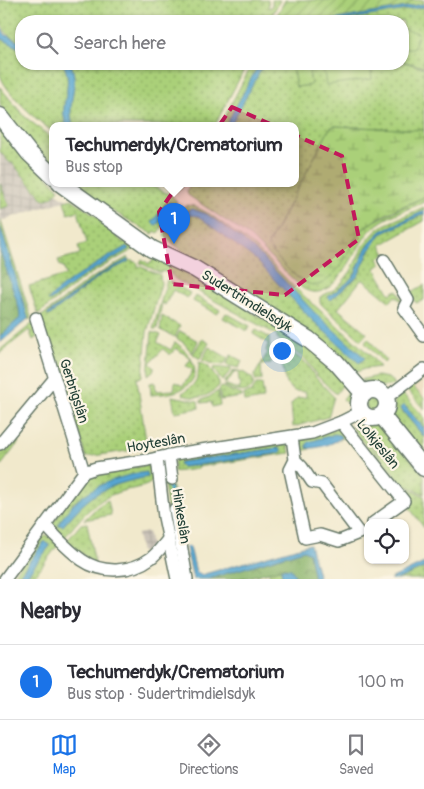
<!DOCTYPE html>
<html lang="en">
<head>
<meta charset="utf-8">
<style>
	:root { --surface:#fff; --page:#f7f7f7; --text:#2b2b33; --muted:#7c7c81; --line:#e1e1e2; --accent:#1a73e8 }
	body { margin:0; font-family:Pangolin,sans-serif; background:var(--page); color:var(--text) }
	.controls { position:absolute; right:15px; bottom:15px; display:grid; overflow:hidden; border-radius:10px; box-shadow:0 1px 4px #0004 }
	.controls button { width:45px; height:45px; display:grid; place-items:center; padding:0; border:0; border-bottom:1px solid var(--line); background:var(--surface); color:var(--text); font:25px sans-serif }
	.you { position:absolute; left:281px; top:350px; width:18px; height:18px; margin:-12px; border:4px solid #fff; border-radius:50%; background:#1a73e8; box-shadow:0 0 0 8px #1a73e833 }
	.badge { display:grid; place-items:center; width:32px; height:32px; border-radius:50%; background:var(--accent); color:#fff; font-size:16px; font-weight:700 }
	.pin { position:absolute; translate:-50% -41px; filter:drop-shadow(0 1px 2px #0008) }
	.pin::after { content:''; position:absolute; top:26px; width:18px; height:15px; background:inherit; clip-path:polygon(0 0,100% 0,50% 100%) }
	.popup { position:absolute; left:49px; top:122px; width:250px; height:65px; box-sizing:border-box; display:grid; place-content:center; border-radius:10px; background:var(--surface); filter:drop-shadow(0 1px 4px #0005); font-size:16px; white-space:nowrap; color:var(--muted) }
	.popup b { font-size:19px; color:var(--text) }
	.popup::after { content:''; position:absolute; left:50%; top:100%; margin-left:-10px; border:10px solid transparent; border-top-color:var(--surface) }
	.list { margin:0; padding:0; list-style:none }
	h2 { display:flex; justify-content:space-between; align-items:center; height:65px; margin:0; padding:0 20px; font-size:21px }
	h2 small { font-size:16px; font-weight:400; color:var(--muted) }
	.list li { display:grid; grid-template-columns:32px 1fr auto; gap:15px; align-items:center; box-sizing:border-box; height:75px; padding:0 20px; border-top:1px solid var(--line) }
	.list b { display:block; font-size:19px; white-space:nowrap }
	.list p { margin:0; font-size:16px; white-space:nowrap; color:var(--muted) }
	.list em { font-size:16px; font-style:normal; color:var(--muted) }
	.icon { flex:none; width:28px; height:28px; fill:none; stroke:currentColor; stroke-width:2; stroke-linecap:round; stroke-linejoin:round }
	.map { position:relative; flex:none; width:424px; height:579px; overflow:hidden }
	.search { position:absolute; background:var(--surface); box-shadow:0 1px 4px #0004; left:15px; right:15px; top:15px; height:55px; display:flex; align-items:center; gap:12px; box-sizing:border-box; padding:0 18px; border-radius:20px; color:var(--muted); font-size:19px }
	.sheet { height:140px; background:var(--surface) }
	nav { display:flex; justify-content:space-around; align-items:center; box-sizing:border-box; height:70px; border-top:1px solid var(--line); background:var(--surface); font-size:14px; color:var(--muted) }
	nav a { display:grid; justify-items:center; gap:2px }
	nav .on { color:var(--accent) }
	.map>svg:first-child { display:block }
	.built { fill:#ead9ba }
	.industrial { fill:url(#industrial-grid) }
	.grass { fill:url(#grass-dots); stroke:#648656; fill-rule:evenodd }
	.forest { fill:url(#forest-crowns); stroke:#53784e }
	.wetland { fill:url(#wetland-marsh); stroke:#648656 }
	.park { fill:url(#park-crowns); stroke:#648656 }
	.garden { fill:url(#garden-furrows); stroke:#648656 }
	.pitch { fill:#aad079; stroke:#648656 }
	.water { fill:#57a5d0; stroke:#3b7182 }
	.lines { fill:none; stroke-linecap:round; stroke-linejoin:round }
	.stream { stroke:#57a5d0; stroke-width:3 }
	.street-casing { stroke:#687969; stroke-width:14 }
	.secondary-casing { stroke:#687969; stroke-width:19 }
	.street { stroke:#fff; stroke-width:11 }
	.secondary { stroke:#fff; stroke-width:16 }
	.marked { fill:#c2185b; fill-opacity:0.2; stroke:#c2185b; stroke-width:4; stroke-dasharray:10 6; stroke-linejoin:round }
	.labels { text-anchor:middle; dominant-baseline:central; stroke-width:4.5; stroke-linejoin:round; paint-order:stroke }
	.street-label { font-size:14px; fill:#1f3d34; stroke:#fcf5e5 }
</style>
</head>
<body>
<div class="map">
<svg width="424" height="579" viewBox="0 0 424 579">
	<defs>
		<pattern id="industrial-grid" width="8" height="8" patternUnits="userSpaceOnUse" patternTransform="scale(1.25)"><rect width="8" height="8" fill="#cac3b8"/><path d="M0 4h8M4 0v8" fill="none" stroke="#ada89f"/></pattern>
		<pattern id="grass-dots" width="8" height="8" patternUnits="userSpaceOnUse" patternTransform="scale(1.25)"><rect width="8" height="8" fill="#aad079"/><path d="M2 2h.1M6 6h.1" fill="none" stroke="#8aaa64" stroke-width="1.8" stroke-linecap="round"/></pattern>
		<pattern id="forest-crowns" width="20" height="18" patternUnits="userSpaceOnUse" patternTransform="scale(1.25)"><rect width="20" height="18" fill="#87b269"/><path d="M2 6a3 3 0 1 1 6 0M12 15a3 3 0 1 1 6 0" fill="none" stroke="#6e9257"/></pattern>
		<pattern id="wetland-marsh" width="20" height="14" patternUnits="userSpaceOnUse" patternTransform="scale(1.25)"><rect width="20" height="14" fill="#aad079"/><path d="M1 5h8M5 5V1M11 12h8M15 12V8" fill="none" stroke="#8aaa64"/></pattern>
		<pattern id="park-crowns" width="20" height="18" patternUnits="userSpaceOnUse" patternTransform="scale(1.25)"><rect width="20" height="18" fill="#aad079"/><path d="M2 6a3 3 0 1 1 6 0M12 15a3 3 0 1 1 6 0" fill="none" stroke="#8aaa64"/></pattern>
		<pattern id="garden-furrows" width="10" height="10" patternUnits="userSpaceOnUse" patternTransform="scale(1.25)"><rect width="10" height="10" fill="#aad079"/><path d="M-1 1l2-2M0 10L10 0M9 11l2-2" fill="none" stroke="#8aaa64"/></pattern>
	</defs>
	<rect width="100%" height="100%" fill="#fcf5e5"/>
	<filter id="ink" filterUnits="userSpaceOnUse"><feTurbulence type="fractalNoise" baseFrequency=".02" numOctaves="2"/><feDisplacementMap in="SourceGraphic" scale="10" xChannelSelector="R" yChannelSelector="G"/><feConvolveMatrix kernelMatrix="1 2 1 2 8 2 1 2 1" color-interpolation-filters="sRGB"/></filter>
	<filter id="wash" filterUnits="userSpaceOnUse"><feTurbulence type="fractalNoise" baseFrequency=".0096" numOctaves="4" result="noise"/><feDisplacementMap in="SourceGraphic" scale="20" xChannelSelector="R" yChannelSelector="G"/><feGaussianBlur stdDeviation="1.12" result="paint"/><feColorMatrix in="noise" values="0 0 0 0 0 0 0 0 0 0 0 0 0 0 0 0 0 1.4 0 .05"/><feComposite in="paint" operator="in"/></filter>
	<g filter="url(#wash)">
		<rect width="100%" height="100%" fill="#f1e9cc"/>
		<polygon class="built" points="424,376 424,403 409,387"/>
		<g class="industrial">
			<polygon points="0,141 50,189 67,200 0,221"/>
			<polygon points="148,532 152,551 141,553 137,534"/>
		</g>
		<g class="grass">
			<path d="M0 0H268L269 8 272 7V0H280L269 21H21V43C0 32 0 25 0 0Z"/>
			<polygon points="421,6 424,7 424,67 403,61 403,21 339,21"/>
			<path d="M0 38 21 49V64H63C75 86 58 103 66 125H53V132C38 121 4 92 0 74 0 63 0 49 0 38Z"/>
			<path d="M403 62 424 68V130L334 126 330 128 268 244 273 252 298 278 338 269 359 233 369 224 424 197V202C407 210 385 216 372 229 354 245 336 309 302 288L250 237 188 195 187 190 191 183H295V125H220L252 64H292L296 87 311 85 308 64H403Z"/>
			<path d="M71 64H247L215 125H73C66 103 80 87 71 64Z"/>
			<polygon points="0,87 24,116 53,139 53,169 10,120 0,105"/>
			<polygon points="0,125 59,189 52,197 44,200 12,163 10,163 0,152"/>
			<polygon points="0,183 9,206 0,209"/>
			<path d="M70 183H145L171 195 176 200V204L158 233 155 231 153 234 102 205ZM168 202 172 205 157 225 152 222Z"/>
			<polygon points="158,183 185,183 181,189 177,191"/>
			<path d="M72 199 120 233 117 237 124 243 127 238 136 248 87 276 38 314 29 286 66 275 63 266H60L58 260 80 254 78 246 87 243 78 211 68 214 64 201ZM127 246 129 249 86 274 57 295 55 293 84 272Z"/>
			<path d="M188 205 194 206 210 214 255 247 295 288 369 354 380 367 364 369 357 372 355 370 352 372 189 259 190 257 164 236 181 208ZM192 209C212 212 245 242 261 256L359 362 310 318 256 260 198 216 190 215 184 219 187 210Z"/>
			<polygon points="424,207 424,211 381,231 366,248 355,274 347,283 328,297 331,300 358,276 369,252 381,234 424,214 424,221 381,245 386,254 378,259 381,264 375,268 390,294 397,290 402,300 401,301 395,296 390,302 362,279 338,309 367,333 361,340 323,306 320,303 320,297 335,289 344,280 351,271 363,246 376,231 384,225"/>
			<polygon points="0,218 31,317 30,320 28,319 0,226"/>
			<polygon points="153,253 315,350 344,383 336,394 317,376 307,361 277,338 277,335 175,279 171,274 162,271 161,273 140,263 142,259 149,264 153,261 152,257"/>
			<polygon points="128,257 129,259 99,275 47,314 49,316 101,275 130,260 138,263 137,265 160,275 161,284 147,332 143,376 137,379 147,448 86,457 70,403 39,318 90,279"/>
			<polygon points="167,280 190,293 187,298 173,290 165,305 162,303 157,329 153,329"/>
			<polygon points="424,285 424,300 416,303 410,293"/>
			<polygon points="196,296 220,310 217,314 193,301"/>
			<polygon points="226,313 250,326 247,331 223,318"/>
			<polygon points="162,316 180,326 175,337 160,330"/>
			<polygon points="33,323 37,337 33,340 29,330 0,353 0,350"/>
			<polygon points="256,330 269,337 271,364 261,365 262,380 256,381 254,376 268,352 266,351 268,343 253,334"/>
			<polygon points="180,331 198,341 192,353 184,343 176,338"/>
			<path d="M152 332 161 335 157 342 171 350 175 342C192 354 206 376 182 389 173 394 161 394 151 395L150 383 155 382 156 391 174 390 175 382 183 386 193 370 186 366 191 359 176 348 171 354H169L163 349 150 363 154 367V370L148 375Z"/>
			<polygon points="368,338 386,361 384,363 365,343"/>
			<polygon points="202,339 209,343 200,359 193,354"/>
			<polygon points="278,342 306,363 316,378 334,397 328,417 293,427 291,404 297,398 306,397 306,392 294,391 286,384"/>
			<polygon points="209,347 228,358 224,365 212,364 202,360"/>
			<polygon points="231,355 242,361 239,368 226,365"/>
			<path d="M199 362 208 366 219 382V386C209 397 197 400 183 395L182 393C196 386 199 377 199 362Z"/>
			<polygon points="214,367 232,369 222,381 213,369"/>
			<path d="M234 370 243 372 252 378 254 383 251 389C242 395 233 390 224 386L227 385 240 390 238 372 235 371 227 383H224Z"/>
			<path d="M377 376 388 378 395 384C387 389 369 385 360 380Z"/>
			<polygon points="419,379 421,381 413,387 424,398 424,409 406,389"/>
			<polygon points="256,384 262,384 264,397 263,399 245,402 244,394 252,392"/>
			<polygon points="222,387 242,395 242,397 221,400 219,389"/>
			<polygon points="352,387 354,395 352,406 350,407 343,399"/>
			<polygon points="218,391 220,405 212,407 211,402 201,403 201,400 209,397"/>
			<polygon points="401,392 424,417 424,428 416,420 400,408 424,437 424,458 392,418 395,399"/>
			<polygon points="172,396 198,401 199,408 175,412"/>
			<circle cx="373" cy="405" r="7"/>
			<polygon points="360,421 384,427 424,475 424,494 400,482 355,424"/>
			<polygon points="351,426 358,430 399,483 424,496 424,528"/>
			<polygon points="337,428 343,429 349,436 340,439 341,438 307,444 307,448 310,449 299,452 298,443 302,439"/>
			<path d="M285 442 288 445 290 453 197 467V469L174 472V462L177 458ZM278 448 274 454 191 466 182 467 179 464 180 462Z"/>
			<path d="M149 465 152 466 154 479C148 489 130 488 119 492 94 500 80 519 64 538L52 527 53 523 75 491 96 472ZM147 472 128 481 101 490 83 504 63 526 73 503 89 492Z"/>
			<polygon points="162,470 166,470 170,475 182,561 171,530"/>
			<polygon points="108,500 111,515 84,520 97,507"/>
			<polygon points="87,523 95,564 66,542 81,524"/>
			<polygon points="47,535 59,544 32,579 24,579 49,546 45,541 16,579 11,579 39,540"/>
			<polygon points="281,568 282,579 270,579 269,571"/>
			<polygon points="424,568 424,579 398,579"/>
		</g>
		<g class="forest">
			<polygon points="0,251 19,308 20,318 0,336"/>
			<polygon points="304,550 309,553 314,579 297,579 291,569 284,568 242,579 208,579"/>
		</g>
		<path class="wetland" d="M334 126 424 130V197C406 205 372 218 360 232 351 243 347 258 338 269 334 273 326 282 321 284 304 292 276 257 268 245L330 128Z"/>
		<g class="park">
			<polygon points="403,29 418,33 414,48 403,48"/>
			<polygon points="12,440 14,439 19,442 0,467 0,453"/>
		</g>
		<polygon class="garden" points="285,0 424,0 424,4 326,21 274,21"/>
		<g class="pitch">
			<polygon points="292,64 308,64 311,85 296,87"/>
			<polygon points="323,64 370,64 372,79 326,85"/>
		</g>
		<g class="water">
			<polygon points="424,4 424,7 339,21 326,21"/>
			<polygon points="0,27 6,35 21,43 21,49 0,38"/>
			<path d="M63 64H71C80 87 66 103 73 125H66C58 103 75 86 63 64Z"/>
			<polygon points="259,64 264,64 231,125 226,125"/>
			<polygon points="169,202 173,205 158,224 155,225 152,222"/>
			<path d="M192 209 208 215 244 241 261 256 315 313 365 358 359 363 310 318 256 260 198 216C184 213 182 222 178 233L175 232 174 229C178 220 180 211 192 209Z"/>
			<polygon points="424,211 424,214 381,234 369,252 358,276 331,300 328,297 347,283 355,274 366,248 381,231"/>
			<polygon points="0,226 28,317 28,319 0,343 0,336 20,318 19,308 0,251"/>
			<path d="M127 246 129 249 86 274 50 301H48C59 284 108 257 127 246Z"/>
			<polygon points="129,259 128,262 101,275 49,316 47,315 99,275"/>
			<polygon points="404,405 424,428 424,437 400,408"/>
			<path d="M335 434 340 435 341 438C333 444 317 449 307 448V444L309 442Z"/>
			<polygon points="278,448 281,449 281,452 274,454 191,466 182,467 179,464 180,462"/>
			<path d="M147 472 148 477C104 486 92 492 63 526L58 525C77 491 110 477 147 472Z"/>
			<polygon points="45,541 50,546 24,579 16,579"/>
			<polygon points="310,544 319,579 314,579 309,553 304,550 208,579 193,579 186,548 188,546 190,547 196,572 201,575"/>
			<polygon points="424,563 424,568 398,579 390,579"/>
			<polygon points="281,568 291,569 297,579 282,579"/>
		</g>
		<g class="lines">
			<polyline class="stream" points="168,481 172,507"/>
		</g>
	</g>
	<g filter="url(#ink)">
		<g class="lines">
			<g class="street-casing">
				<g id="street">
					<polyline points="384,260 408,300 404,308 424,336"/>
					<polyline points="36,318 84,472"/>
					<polyline points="386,398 424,369"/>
					<polyline points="341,422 404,501 373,523"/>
					<polyline points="292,437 295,460 290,470 305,538 320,535 339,541 359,533 322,484 312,482 302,467 295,460"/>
					<polyline points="0,444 54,379"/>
					<polyline points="169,455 172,479"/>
					<polyline points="157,458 164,517 177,579"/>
					<polyline points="175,509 187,579"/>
					<path d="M45 525C56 537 68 550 82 560 102 574 131 573 151 558 158 553 163 545 169 538"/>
					<polyline points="5,579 84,472 96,468 148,460 175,454 312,433 341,422 361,412"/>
				</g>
			</g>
			<g class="secondary-casing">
				<g id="secondary">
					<polyline points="0,116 29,153 53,176"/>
					<polyline points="60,183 152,249 195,269 308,339 336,362 364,394"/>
					<circle cx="373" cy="404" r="14"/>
					<polyline points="382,416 424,468"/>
				</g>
			</g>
			<use href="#street" class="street"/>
			<use href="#secondary" class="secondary"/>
		</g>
	</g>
	<path class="marked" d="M232 107 342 156 359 239 285 295 172 284 159 212Z"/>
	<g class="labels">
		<g class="street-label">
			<text transform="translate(247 301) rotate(32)">Sudertrimdielsdyk</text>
			<text transform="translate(74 391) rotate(72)">Gerbrigslân</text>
			<text transform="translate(156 443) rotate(-10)">Hoyteslân</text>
			<text transform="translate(378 444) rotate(51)">Lolkjeslân</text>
			<text transform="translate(181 516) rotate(81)">Hinkeslân</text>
		</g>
	</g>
</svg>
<div class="controls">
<button><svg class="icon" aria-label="locate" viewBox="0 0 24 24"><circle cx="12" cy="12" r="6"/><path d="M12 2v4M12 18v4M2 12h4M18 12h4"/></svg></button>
</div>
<div class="you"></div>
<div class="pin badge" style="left:174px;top:244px">1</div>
<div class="popup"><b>Techumerdyk/Crematorium</b>Bus stop</div>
<div class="search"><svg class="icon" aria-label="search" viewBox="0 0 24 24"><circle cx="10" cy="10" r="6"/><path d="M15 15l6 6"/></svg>Search here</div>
</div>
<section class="sheet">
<h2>Nearby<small></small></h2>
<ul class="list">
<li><span class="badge">1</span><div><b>Techumerdyk/Crematorium</b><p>Bus stop · Sudertrimdielsdyk</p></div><em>100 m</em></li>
</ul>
</section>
<nav>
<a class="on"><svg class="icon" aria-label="map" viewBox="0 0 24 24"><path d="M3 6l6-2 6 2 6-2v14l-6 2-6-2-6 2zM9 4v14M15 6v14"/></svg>Map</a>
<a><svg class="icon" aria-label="directions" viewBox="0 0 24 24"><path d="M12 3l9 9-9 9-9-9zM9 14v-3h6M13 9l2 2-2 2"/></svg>Directions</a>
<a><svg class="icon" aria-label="saved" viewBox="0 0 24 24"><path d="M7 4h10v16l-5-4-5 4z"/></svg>Saved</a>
</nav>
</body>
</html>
